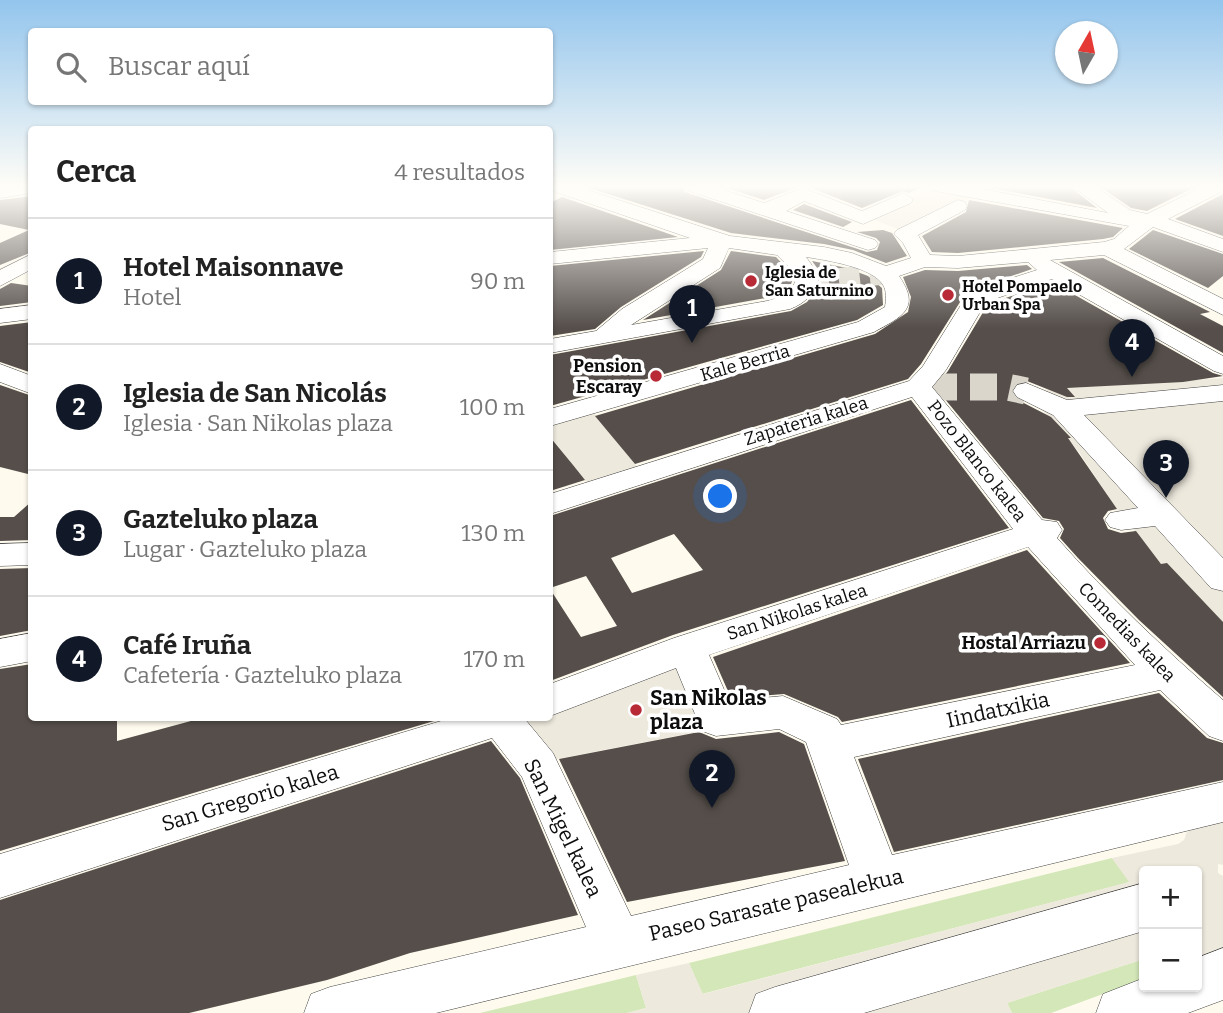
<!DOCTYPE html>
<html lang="es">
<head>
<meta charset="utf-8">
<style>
	:root { --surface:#fff; --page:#f6f6f6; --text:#222; --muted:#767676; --line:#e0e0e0; --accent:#111827 }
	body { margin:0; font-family:Bitter,serif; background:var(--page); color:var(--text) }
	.controls { position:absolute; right:21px; bottom:21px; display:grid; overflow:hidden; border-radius:7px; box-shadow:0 2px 5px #0004 }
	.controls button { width:63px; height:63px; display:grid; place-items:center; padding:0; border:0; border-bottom:2px solid var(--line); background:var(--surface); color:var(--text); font:35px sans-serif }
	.compass { position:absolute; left:1055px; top:21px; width:63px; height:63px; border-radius:50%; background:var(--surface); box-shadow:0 2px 5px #0004; rotate:9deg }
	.you { position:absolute; left:721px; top:497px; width:24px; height:24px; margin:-18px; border:5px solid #fff; border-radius:50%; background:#1a73e8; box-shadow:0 0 0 10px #1a73e833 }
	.badge { display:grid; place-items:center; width:46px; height:46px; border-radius:50%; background:var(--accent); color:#fff; font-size:23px; font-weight:700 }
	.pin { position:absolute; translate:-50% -58px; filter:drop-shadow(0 2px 4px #0008) }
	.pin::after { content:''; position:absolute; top:37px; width:24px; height:21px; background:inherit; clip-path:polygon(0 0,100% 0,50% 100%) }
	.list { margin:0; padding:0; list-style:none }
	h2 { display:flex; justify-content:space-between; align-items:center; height:91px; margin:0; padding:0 28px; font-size:30px }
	h2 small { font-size:23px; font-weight:400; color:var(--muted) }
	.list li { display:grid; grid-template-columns:46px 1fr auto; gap:21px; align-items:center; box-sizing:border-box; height:126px; padding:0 28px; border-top:2px solid var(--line) }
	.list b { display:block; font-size:26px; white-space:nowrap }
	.list p { margin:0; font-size:23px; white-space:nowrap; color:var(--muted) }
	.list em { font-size:23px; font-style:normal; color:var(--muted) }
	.icon { flex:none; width:38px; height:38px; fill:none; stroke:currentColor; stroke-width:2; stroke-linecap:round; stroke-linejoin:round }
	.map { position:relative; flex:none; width:1223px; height:1013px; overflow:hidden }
	.search { position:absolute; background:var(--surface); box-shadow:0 2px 5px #0004; left:28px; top:28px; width:525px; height:77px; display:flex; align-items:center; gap:18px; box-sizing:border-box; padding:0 24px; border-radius:7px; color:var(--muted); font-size:26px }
	.panel { position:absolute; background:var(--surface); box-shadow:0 2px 5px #0004; left:28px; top:126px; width:525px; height:595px; border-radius:7px }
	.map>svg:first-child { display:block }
	.green { fill:#d3e7b8 }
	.plaza { fill:#eee9dd }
	.building { fill:#554e4a; fill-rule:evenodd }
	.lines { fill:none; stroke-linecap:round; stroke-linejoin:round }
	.minor-tunnel-far1 { stroke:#dad6cb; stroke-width:21; stroke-dasharray:21 10; stroke-linecap:butt }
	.minor-tunnel { stroke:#dad6cb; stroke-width:27; stroke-dasharray:27 13; stroke-linecap:butt }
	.minor-casing { stroke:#404040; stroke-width:1 }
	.minor { fill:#fff; fill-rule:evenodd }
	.poi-dot { fill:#b82a36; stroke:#fff; stroke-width:2.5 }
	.labels { text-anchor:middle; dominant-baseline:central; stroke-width:7; stroke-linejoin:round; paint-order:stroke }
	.far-poi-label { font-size:16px; font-weight:bold; fill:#0d0d0d; stroke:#fff; text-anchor:start }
	.street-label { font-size:18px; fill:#0d0d0d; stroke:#fff }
	.poi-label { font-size:18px; font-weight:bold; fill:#0d0d0d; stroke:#fff; text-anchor:end }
	.near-poi-label { font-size:21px; font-weight:bold; fill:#0d0d0d; stroke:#fff; text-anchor:start }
	.near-street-label { font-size:21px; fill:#0d0d0d; stroke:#fff }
</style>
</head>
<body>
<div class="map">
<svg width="1223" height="1013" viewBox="0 0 1223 1013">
	<rect width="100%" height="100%" fill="#fefaed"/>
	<g class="green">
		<polygon points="1112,858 1130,882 702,994 689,963"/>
		<polygon points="1144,959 1144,979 1051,1013 1012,1013 1007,1003"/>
		<polygon points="636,975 646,1008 627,1013 480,1013"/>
	</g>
	<g class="plaza">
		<polygon points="936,187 977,195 903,231 867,217 878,213 885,215 889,213 886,212 906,203 911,204 913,202 907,200"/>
		<polygon points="1223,378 1223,622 1161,564 1118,511 1079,452 1026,391"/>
		<polygon points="589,407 641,472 592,489 550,436 550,410 555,416"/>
		<polygon points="696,643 728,726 557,759 538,766 499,726 501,718 550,718 550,693"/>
		<polygon points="1223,820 1223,865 1218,864 1218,873 1223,876 1223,951 1197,960 1197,871 1144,871 1144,959 1007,1003 1012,1013 627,1013 646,1008 636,975 689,963 703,994 1129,882 1112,858 1178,844 1184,840 1187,832 1198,827"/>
	</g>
	<g class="building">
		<polygon points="681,186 685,192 867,252 877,250 880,242 876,238 857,232 883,230 892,233 907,256 886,263 853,250 824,244 731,233 586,187"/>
		<polygon points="721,186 800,186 764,200"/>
		<polygon points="806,186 923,186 909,193 903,191 862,208"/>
		<polygon points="994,186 1069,186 1097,208 991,188"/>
		<polygon points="1099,186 1197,186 1147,211 1131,208"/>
		<polygon points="1223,194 1223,236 1175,219"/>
		<polygon points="32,196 32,252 0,265 0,243 29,230 0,224 0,200"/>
		<polygon points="562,197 678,237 550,250 550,203"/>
		<polygon points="969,200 1123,228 1113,237 1103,239 958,253 932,252 922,236 966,212"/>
		<polygon points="804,204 852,222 843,227 793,210"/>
		<polygon points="1153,230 1223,254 1223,276 1208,288 1129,249"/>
		<polygon points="704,251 701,257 621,307 595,329 550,336 550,266"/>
		<polygon points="731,251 776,257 794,276 791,284 781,293 766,298 643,320 721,270"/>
		<polygon points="1103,258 1210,312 1200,314 1223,326 1223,353 1059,262"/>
		<polygon points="812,261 847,268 868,276 882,288 883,305 857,320 550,406 550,355 791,311 807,302 818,288 821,273"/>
		<polygon points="1027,265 1032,269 967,291 921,364 908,379 635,464 595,416 875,334 908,312 911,297 903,277 925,270 958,271"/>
		<polygon points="1052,282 1213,373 1223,376 1183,382 1067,388 1075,397 1067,397 1027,381 1016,382 1011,390 1016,399 1051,417 1071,438 1068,438 1117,509 1108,511 1103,518 1108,529 1121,533 1136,531 1161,564 1167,563 1223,622 1223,697 1139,620 1078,558 1060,538 1064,529 1059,521 1043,518 935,387 948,371 988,304"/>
		<polygon points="11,283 32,286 32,302 0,306 0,289"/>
		<polygon points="32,322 32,373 0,362 0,326"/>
		<polygon points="0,385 32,396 32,475 0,467"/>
		<path d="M911 400 1009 528 673 635 550 681V589L581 637 617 626 586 576 550 588V516ZM674 534 703 570 632 593 611 558Z"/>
		<polygon points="550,437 573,465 585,480 550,491"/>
		<polygon points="32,501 32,540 0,541 0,517 14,517"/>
		<polygon points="1027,550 1130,663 842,722 838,717 784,694 731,698 713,657"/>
		<polygon points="32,568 32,630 0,636 0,569"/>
		<polygon points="32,664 32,718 117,718 117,741 202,718 444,718 0,851 0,669"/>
		<polygon points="1159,693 1207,738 1223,743 1223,780 894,852 858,759"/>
		<polygon points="699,732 716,739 779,732 804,744 845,861 627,902 559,759"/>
		<polygon points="491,741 520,778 578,915 410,953 327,980 189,1013 0,1013 0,900"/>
	</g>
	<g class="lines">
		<polyline class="minor-tunnel-far1" points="808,282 884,274"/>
		<polyline class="minor-tunnel" points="930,387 1007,387 1026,391"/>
		<g class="minor-casing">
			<g id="minor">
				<polygon points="0,186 32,186 32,193 0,198"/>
				<path d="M550 186H575L730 236 824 247 852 253 886 266 911 258 903 243 894 234 897 230 958 200 965 202 967 206 965 210 918 235 930 255 958 256 1104 242 1114 239 1129 226 935 191 926 186H966L1108 213 1072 186H1094L1130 210 1147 214 1204 186H1223V191L1168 219 1223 239V252L1153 227 1124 249 1223 299V315L1104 255 1050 260 1223 356V374L1214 371 1052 279 986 302 946 370 932 387 1042 520 1057 522 1062 530 1057 538C1108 596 1164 649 1223 700V741L1209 736 1160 690 854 757 892 855 1223 782V822L436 1013H304L311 994 330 987 586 927 522 777 492 738 0 898V854L451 718H524L553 753 631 916 849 865 806 742 779 729 716 736 702 731 676 668 550 716V684L674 638 1013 529 912 397 550 514V494L909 381 923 366 969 292 1037 270 1028 262 958 268 925 267 899 276C922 309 901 317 874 332L550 426V409L858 322 885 307C886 300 887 291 883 285 873 267 825 260 806 257L819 275C817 292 806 303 790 309L550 353V339L596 331 622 309 703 259 708 248 550 264V252L690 238 550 190ZM729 248 777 255 797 275C794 292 782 297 767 301L631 325 720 268ZM1028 547 1135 665 841 725 837 719 783 696 729 701 709 655Z"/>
				<polygon points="683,186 711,186 764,203 803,188 862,211 904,193 913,199 911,203 863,224 804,201 786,211 875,240 878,244 875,248 868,250 686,190"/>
				<polygon points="32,254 32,269 0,286 0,270"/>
				<polygon points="32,305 32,319 0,323 0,309"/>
				<polygon points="0,364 32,376 32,394 0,382"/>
				<polygon points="1026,383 1067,400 1223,385 1223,401 1084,415 1223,558 1223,591 1211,588 1155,526 1121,530 1110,527 1105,520 1110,513 1138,508 1053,415 1017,397 1013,391 1017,385"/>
				<polygon points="32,543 32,565 0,566 0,544"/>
				<polygon points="32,633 32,661 0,667 0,639"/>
				<polygon points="1144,883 1144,931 864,1013 749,1013 756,994 775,987"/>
				<polygon points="1223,948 1223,1000 1188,1013 1096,1013 1103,994 1144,978 1144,987 1197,987 1197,958"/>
			</g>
		</g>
		<use href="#minor" class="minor"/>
	</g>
	<linearGradient id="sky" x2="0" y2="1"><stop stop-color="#93c5ed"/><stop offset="0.57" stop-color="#fffdf7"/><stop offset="1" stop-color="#fffdf7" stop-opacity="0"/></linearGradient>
	<rect width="1223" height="328" fill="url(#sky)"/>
	<g class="poi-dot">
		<circle cx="751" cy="281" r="7"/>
		<circle cx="948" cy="295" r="7"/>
		<circle cx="656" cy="376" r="7"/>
		<circle cx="1100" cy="643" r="7"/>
		<circle cx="636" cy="710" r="7"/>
	</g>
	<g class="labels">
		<g class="far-poi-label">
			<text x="765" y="272">Iglesia de<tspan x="765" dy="18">San Saturnino</tspan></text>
			<text x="962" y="286">Hotel Pompaelo<tspan x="962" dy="18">Urban Spa</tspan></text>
		</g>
		<g class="street-label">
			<text transform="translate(745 363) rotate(-16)">Kale Berria</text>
			<text transform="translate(806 421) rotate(-17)">Zapateria kalea</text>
			<text transform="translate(977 461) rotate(52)">Pozo Blanco kalea</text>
			<text transform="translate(797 612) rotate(-18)">San Nikolas kalea</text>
			<text transform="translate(1127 632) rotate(46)">Comedias kalea</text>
		</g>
		<g class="poi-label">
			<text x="642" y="366">Pension<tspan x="642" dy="21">Escaray</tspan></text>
			<text x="1086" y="643">Hostal Arriazu</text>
		</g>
		<g class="near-poi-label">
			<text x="650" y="698">San Nikolas<tspan x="650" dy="24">plaza</tspan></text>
		</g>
		<g class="near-street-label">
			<text transform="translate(998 710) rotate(-12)">Iindatxikia</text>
			<text transform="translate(250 798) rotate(-17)">San Gregorio kalea</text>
			<text transform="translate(563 828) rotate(64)">San Migel kalea</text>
			<text transform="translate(776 905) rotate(-13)">Paseo Sarasate pasealekua</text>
		</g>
	</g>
</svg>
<div class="controls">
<button>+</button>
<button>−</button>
</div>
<svg class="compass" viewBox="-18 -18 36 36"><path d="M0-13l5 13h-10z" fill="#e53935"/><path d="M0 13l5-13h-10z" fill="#767676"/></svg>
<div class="you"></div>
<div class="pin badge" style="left:692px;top:343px">1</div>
<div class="pin badge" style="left:712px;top:808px">2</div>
<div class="pin badge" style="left:1166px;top:498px">3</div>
<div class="pin badge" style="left:1132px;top:377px">4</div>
<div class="search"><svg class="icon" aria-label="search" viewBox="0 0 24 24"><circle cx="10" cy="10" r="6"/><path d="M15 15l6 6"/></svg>Buscar aquí</div>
<section class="panel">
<h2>Cerca<small>4 resultados</small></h2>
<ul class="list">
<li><span class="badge">1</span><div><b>Hotel Maisonnave</b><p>Hotel</p></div><em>90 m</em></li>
<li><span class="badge">2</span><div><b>Iglesia de San Nicolás</b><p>Iglesia · San Nikolas plaza</p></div><em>100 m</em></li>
<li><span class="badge">3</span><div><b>Gazteluko plaza</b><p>Lugar · Gazteluko plaza</p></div><em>130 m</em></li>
<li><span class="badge">4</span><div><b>Café Iruña</b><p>Cafetería · Gazteluko plaza</p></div><em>170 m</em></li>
</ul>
</section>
</div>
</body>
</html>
